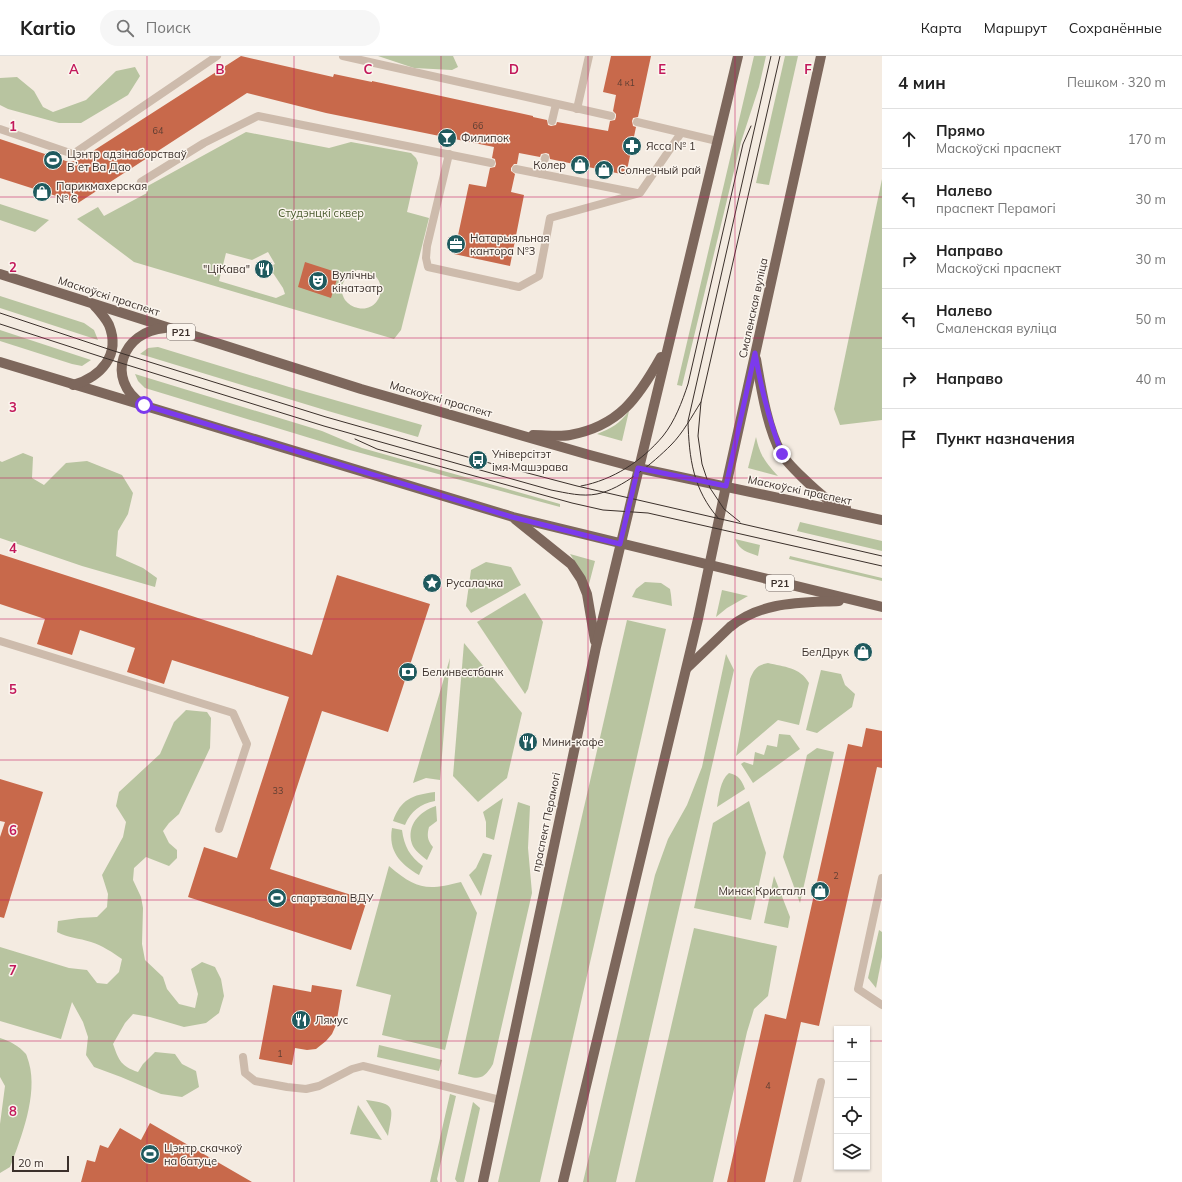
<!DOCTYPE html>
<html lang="ru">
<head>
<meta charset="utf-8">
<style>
	:root { --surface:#fff; --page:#f6f6f6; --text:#222; --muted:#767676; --line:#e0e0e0 }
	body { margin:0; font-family:Mulish,sans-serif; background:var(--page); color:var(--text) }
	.controls { position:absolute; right:12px; bottom:12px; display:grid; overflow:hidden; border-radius:0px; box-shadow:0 1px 3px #0004 }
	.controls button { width:36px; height:36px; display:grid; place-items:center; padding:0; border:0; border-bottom:1px solid var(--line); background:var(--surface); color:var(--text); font:20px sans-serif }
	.scale { position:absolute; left:12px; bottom:10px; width:57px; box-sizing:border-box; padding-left:4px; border:2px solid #3b302b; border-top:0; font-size:11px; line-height:14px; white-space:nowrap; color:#3b302b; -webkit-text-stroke:3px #fbf5ee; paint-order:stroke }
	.stop { position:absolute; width:12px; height:12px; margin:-9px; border:3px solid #7c3aed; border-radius:50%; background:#fff }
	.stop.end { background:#7c3aed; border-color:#fff; box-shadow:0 1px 4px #0008 }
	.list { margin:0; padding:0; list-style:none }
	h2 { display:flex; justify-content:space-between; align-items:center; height:52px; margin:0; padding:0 16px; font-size:17px }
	h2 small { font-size:13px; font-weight:400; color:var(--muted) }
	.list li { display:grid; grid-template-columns:26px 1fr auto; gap:12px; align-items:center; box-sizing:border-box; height:60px; padding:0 16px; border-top:1px solid var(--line) }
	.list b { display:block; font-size:15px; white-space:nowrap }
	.list p { margin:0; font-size:13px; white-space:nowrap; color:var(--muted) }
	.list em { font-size:13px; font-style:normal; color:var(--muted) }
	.icon { flex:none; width:22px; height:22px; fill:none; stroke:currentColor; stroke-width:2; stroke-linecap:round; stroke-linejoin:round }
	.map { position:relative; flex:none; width:882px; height:1126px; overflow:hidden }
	header { display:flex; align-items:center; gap:24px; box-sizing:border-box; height:56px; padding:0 20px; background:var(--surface); border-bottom:1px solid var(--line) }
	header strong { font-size:19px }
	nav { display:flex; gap:22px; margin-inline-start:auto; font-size:14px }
	.search { width:280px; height:36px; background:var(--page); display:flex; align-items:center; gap:10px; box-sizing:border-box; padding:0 14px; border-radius:22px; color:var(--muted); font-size:15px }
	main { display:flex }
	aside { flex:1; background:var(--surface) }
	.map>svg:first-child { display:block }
	.green { fill:#b8c4a0; fill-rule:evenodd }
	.building { fill:#c8694b }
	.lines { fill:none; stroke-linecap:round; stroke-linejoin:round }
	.lane { stroke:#cdbbac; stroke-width:8 }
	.primary { stroke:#7d675c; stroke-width:10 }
	.tram { stroke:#3b302b; stroke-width:1 }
	.route { stroke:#7c3aed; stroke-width:5 }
	.grid { fill:none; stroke:#c2185b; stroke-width:1; stroke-opacity:0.55 }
	.labels { text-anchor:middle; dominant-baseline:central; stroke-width:3; stroke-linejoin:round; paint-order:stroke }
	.number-label { font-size:9px; fill:#5e3e33 }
	.shield { fill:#fbf5ee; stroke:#756b66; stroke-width:1 }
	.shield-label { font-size:10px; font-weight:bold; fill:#3b302b }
	.poi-label { font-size:11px; fill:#3b302b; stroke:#fbf5ee; text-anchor:start }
	.park-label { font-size:11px; fill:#4a5a2e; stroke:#fbf5ee }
	.street-label { font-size:11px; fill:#3b302b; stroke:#fbf5ee }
	.grid-label { font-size:13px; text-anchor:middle; font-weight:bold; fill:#c2185b; stroke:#fbf5ee; stroke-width:3; stroke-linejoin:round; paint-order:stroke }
</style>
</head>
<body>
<header>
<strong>Kartio</strong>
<div class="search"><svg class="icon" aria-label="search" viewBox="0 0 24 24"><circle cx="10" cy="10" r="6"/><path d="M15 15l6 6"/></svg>Поиск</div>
<nav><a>Карта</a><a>Маршрут</a><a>Сохранённые</a></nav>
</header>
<main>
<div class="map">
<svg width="882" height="1126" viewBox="0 0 882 1126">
	<rect width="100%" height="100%" fill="#f4ebe1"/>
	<g class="green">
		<polygon points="378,0 453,0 458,11 452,14 414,12"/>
		<polygon points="754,0 766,0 759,31 741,86 682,330 677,329"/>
		<polygon points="785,0 798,0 769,129 756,127"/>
		<polygon points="135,11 140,20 128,39 81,67 59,67 8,53 0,49 0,22 17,21 34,35 43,51 53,56 86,44 116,15"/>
		<path d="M246 76 329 92 351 86 411 97 416 102 418 107 407 156 429 162 401 274 394 283 134 206 77 163 98 151 104 160 147 137 144 132ZM268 196 275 208 269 211 283 232 285 238 276 242 219 225 226 197 252 204ZM357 214C393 214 384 258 358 252 353 251 348 248 345 244 337 231 345 219 357 214Z"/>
		<polygon points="882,123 882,364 840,369 834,353"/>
		<polygon points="0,148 49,164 35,176 0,164"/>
		<polygon points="0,240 84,267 94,274 98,284 0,252"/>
		<polygon points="0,274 91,304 82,310 72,308 0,285"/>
		<polygon points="158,291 289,331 422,369 418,381 328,355 140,298 148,292"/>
		<polygon points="135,318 322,375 362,392 560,448 560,451 346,393 145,332 138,325"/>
		<path d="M629 355 622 385 597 378C612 372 619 368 629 355Z"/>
		<path d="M756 381C760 399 765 406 778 420L748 412Z"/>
		<polygon points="23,397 33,401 32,422 44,429 66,407 87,405 122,419 133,437 128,458 118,475 116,500 143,512 157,522 155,531 82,510 0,482 0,405 2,406"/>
		<polygon points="800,466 882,485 882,495 797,475"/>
		<path d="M735 483 760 489 758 500C747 496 740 495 735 483Z"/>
		<polygon points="570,498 595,505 588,532 582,517"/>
		<polygon points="790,500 882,522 882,525 789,503"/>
		<polygon points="486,506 511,511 521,529 471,557 466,550 471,514"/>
		<polygon points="645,526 661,527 670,533 671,539 672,550 632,541 636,533"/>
		<polygon points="722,534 748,540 727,552 716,561"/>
		<polygon points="525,537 543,566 528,633 525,638 477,566"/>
		<polygon points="627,564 666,573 540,1126 498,1126"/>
		<polygon points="464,587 522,657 507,722 478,746 453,720"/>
		<polygon points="726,598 734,614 616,1126 583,1126 655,819 668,783 687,749 702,711"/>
		<polygon points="450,602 440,724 426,722 413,727"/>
		<path d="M768 607C784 611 800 611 809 627L799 669 778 664 736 700 750 623C754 613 757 609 768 607Z"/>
		<polygon points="821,614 841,618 845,629 855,638 852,651 817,677 806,674"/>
		<path d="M186 654 207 656 211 662 210 692 179 758 169 767 163 775 169 787 177 794V802L169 810 146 801 134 812 133 824 141 841 143 852 142 888 145 904 163 921 167 933 179 948 195 952 198 938 191 913 202 906 215 911 221 923 224 940 219 957 206 967 184 971 150 961 133 958 125 967 113 988C119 1005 121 1010 138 1016L143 1008 155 996 175 998 182 1008 196 1015 199 1031 182 1041 161 1038 121 1021 94 1011 86 999 88 981 83 966 72 946 61 983 0 965V891L69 912 87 914 97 927 107 928 119 916 122 903C112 896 103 890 91 886 79 882 68 882 57 876L58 865 79 862 97 861 107 851 108 838 102 819 123 781 126 766 116 750 119 736 160 698 174 666Z"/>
		<polygon points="779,678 790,679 800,693 753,727 741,708 744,706 753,709 755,696 764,699 767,689 777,691"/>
		<polygon points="817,692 834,696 800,847 783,801 807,699"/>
		<path d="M729 717C739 719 742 725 745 733L717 751C719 740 720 724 729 717Z"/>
		<path d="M435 736V745C420 748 411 755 405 769L393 765C401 743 412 739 435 736Z"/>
		<polygon points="503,742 494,784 486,781 486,766 483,756"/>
		<polygon points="749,745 766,797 751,864 694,852 713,767"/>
		<path d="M518 746 530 750 528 792 532 837 493 1008C482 1027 477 1022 458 1018Z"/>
		<path d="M436 750 437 765 429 771C427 779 427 784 433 791L427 804C422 800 414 794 412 788 406 769 420 755 436 750Z"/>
		<path d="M392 772 402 774C404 790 410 801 423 810L419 819C400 808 388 795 392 772Z"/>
		<polygon points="483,797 492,799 481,840 469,819 476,812"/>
		<path d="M389 810C416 833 426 835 461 826L477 857 445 994 382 979 391 939 356 930Z"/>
		<polygon points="774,820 790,861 788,872 764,867"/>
		<polygon points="694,872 777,890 768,940 754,953 747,976 713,1126 635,1126"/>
		<polygon points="879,874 882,876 882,901 876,932 868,922"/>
		<path d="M0 982C10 985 19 990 26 998 27 1000 28 1004 29 1007 38 1039 21 1082 10 1111L0 1117V1068L5 1030 0 1021Z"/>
		<polygon points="379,989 442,1004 439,1015 377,1001"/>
		<polygon points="450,1038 456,1040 437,1123 438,1126 430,1126"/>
		<path d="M366 1044C397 1048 393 1051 388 1080Z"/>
		<polygon points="473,1046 480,1052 464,1126 457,1126 455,1123"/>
		<polygon points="358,1049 382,1084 350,1078"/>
	</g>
	<g class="building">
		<polygon points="241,0 333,21 334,18 372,26 372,25 533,60 533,61 547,64 548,69 551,70 556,69 557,66 608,75 610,65 615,64 616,61 616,58 613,55 616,39 603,36 611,0 651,0 638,61 633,62 632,65 633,70 636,71 626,119 550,103 549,98 546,97 541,98 540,101 519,97 517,108 514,108 511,112 511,115 515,118 511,136 524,139 510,210 454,198 469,128 486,131 490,112 495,111 496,108 495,103 492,102 494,91 326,57 247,37 78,147 0,122 0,83 69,106 79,104"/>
		<polygon points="305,206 339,217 331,242 298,231"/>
		<polygon points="0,498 312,599 337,519 430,548 388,676 322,655 270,813 367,844 351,894 188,841 204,791 237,802 289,641 172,604 164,628 127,616 135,592 80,574 72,599 37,588 45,563 0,548"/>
		<polygon points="866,672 882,675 882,712 877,711 819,970 801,966 765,1126 727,1126 765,958 786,963 848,688 862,691"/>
		<polygon points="0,723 43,736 4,862 0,861 0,781 5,766 0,765"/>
		<polygon points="273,929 311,936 312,929 342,934 336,969 332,978 326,985 316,993 307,994 295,992 292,1009 259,1003"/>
		<polygon points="150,1067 252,1126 81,1126 87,1104 95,1106 100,1089 108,1092 120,1072 141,1084"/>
	</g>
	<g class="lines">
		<g class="lane">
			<polyline points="343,0 611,60"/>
			<polyline points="577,53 589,0"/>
			<polyline points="552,65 556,48"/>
			<polyline points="637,66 717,85"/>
			<polyline points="0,73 73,98 217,0"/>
			<polyline points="449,98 427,190 426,202 428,211 519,231 539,220 550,162 640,137 681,77"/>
			<polyline points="516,113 637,137"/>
			<polyline points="541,118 545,102"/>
			<polyline points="141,126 204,87 258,60 491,107"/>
			<polyline points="0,585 233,657 247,688 219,773"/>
			<polyline points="882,822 858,933 882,949"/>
			<polyline points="243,1001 245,1017 255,1025 287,1031 306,1033 319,1030 352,1013 363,1010 500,1044"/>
			<polyline points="797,1126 821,1026"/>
		</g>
		<g class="primary">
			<polyline points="0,218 361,333 586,398 638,412 882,464"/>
			<path d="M756 303C761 332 767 371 781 397 787 408 816 435 827 443 832 447 840 449 846 452"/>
			<polyline points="0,306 513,461 882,551"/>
			<path d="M73 329C101 321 121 299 109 269 105 261 99 255 94 249"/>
			<path d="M142 348C105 323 122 275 165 272"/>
			<path d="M533 379C545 379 559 381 570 379 619 370 638 342 661 301"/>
			<polyline points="515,463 571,508 581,523 587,538 595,585"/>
			<path d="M687 612 730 571C762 545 800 547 839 545"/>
			<polyline points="483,1126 596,591 738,0"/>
			<polyline points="563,1126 698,563 726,430 821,0"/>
		</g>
		<g class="tram">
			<polyline points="0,257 111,294 326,361 478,404 577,430 882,500"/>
			<path d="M0 268 108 303 324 370 551 434C567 437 582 441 597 438 622 433 653 407 671 389 683 377 692 360 701 346"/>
			<polyline points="355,383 377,393 572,447 603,454 648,457 882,510"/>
			<path d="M581 430C613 424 642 405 663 380 675 365 682 346 688 328L743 88 751 70"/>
			<path d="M719 463C693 434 689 402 688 365L771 0"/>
			<polyline points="740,466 724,453 710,432 702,408 698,380 701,346 780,0"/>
		</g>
	</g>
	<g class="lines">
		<path class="route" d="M144 349 512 461 620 488 638 412 726 430 755 297C761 332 769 365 782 398"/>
	</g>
	<path class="grid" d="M147 0V1126M294 0V1126M441 0V1126M588 0V1126M735 0V1126M0 141H882M0 282H882M0 422H882M0 563H882M0 704H882M0 844H882M0 985H837M867 985H882"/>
	<defs>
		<g id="bar-disc" transform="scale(1)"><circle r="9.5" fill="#1f5a5e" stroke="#fbf5ee"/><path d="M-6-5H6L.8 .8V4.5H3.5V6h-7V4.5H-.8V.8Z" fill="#fff"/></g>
		<g id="pharmacy-disc" transform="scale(1)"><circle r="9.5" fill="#1f5a5e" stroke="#fbf5ee"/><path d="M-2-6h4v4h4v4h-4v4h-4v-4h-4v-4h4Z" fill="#fff"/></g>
		<g id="stadium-disc" transform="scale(1)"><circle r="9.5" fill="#1f5a5e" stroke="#fbf5ee"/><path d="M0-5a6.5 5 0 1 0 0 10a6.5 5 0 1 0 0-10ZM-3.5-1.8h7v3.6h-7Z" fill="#fff"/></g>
		<g id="shop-disc" transform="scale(1)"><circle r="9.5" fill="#1f5a5e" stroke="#fbf5ee"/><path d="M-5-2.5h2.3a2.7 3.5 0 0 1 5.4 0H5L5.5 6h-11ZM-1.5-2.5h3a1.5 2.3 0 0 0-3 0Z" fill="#fff"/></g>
		<g id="office-disc" transform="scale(1)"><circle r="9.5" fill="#1f5a5e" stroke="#fbf5ee"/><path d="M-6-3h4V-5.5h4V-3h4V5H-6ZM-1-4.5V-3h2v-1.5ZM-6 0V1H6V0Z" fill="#fff"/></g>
		<g id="restaurant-disc" transform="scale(1)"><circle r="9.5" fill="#1f5a5e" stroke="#fbf5ee"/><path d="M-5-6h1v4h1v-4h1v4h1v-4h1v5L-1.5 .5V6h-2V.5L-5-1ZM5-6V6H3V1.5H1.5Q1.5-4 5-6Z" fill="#fff"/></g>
		<g id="theatre-disc" transform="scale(1)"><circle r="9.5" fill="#1f5a5e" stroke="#fbf5ee"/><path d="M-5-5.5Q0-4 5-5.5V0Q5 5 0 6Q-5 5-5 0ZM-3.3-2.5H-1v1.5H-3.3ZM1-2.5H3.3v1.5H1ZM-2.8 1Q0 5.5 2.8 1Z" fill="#fff"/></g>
		<g id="bus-disc" transform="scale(1)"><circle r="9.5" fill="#1f5a5e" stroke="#fbf5ee"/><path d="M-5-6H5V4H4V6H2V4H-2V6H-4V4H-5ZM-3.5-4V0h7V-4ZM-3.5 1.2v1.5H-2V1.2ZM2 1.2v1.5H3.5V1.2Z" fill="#fff"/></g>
		<g id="sight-disc" transform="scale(1)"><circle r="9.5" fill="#1f5a5e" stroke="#fbf5ee"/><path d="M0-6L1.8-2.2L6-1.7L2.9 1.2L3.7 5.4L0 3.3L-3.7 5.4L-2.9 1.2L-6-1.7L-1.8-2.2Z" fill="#fff"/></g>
		<g id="bank-disc" transform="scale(1)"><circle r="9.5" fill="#1f5a5e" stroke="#fbf5ee"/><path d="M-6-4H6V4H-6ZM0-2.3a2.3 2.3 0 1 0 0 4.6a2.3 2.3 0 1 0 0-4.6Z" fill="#fff"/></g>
	</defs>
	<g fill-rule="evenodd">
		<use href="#bar-disc" x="447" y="82"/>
		<use href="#pharmacy-disc" x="632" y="90"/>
		<use href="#stadium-disc" x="53" y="104"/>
		<use href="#shop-disc" x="580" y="109"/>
		<use href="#shop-disc" x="604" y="114"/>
		<use href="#shop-disc" x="42" y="136"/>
		<use href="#office-disc" x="456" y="188"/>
		<use href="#restaurant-disc" x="264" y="213"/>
		<use href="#theatre-disc" x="318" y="225"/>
		<use href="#bus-disc" x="478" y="404"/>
		<use href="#sight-disc" x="432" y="527"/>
		<use href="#shop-disc" x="863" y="596"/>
		<use href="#bank-disc" x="408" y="616"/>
		<use href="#restaurant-disc" x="528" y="686"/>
		<use href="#shop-disc" x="820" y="835"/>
		<use href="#stadium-disc" x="277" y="842"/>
		<use href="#restaurant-disc" x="301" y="964"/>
		<use href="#stadium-disc" x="150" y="1098"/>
	</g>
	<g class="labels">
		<g class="number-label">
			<text x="626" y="26">4 к1</text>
			<text x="478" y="69">66</text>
			<text x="158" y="74">64</text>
			<text x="278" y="734">33</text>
			<text x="836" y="819">2</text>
			<text x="280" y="997">1</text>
			<text x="768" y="1029">4</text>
		</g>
		<g class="shield">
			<rect x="167" y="268" width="28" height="16" rx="3"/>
			<rect x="766" y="519" width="28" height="16" rx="3"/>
		</g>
		<g class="shield-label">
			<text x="181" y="276">Р21</text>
			<text x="780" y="527">Р21</text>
		</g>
		<g class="poi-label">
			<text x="461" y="82">Филипок</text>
			<text x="646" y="90">Ясса № 1</text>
			<text x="67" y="98">Цэнтр адзінаборстваў<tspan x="67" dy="13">Вʼет Ва Дао</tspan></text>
			<text x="566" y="109" text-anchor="end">Колер</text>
			<text x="618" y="114">Солнечный рай</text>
			<text x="56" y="130">Парикмахерская<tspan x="56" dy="13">№ 6</tspan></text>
			<text x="470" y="182">Натарыяльная<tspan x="470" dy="13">кантора №3</tspan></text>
			<text x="250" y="213" text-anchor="end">"ЦіКава"</text>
			<text x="332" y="219">Вулічны<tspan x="332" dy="13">кінатэатр</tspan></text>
			<text x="492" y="398">Універсітэт<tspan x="492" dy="13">імя Машэрава</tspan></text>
			<text x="446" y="527">Русалачка</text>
			<text x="849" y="596" text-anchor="end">БелДрук</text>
			<text x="422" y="616">Белинвестбанк</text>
			<text x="542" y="686">Мини-кафе</text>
			<text x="806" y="835" text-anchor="end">Минск Кристалл</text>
			<text x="291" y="842">спартзала ВДУ</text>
			<text x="315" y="964">Лямус</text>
			<text x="164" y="1092">Цэнтр скачкоў<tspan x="164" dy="13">на батуце</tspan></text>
		</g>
		<g class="park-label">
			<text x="321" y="157">Студэнцкі сквер</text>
		</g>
		<g class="street-label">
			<text transform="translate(109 240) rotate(18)">Маскоўскі праспект</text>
			<text transform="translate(753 252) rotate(-78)">Смаленская вуліца</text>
			<text transform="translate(441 343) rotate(16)">Маскоўскі праспект</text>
			<text transform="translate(800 434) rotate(12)">Маскоўскі праспект</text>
			<text transform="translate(546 766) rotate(-78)">праспект Перамогі</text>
		</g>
	</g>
	<g class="grid-label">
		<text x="74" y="18">A</text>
		<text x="220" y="18">B</text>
		<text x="368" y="18">C</text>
		<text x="514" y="18">D</text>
		<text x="662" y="18">E</text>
		<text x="808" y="18">F</text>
		<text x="13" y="75">1</text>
		<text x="13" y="216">2</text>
		<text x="13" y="356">3</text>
		<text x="13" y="497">4</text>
		<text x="13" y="638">5</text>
		<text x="13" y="779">6</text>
		<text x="13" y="919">7</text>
		<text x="13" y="1060">8</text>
	</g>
</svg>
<div class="controls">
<button>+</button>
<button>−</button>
<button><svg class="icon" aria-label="locate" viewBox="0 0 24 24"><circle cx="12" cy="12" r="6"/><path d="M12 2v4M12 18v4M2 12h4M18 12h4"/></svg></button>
<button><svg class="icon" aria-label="layers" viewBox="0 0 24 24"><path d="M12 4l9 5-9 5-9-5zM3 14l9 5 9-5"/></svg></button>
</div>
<div class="scale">20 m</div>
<div class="stop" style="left:144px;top:349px"></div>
<div class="stop end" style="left:782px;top:398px"></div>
</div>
<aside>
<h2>4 мин<small>Пешком · 320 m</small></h2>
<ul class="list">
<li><svg class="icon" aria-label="ahead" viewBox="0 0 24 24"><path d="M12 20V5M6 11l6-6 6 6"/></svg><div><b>Прямо</b><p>Маскоўскі праспект</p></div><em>170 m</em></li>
<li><svg class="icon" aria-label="left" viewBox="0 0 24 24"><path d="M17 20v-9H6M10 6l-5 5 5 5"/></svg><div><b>Налево</b><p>праспект Перамогі</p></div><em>30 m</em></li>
<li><svg class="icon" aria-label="right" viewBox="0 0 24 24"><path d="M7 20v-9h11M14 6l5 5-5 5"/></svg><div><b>Направо</b><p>Маскоўскі праспект</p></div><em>30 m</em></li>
<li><svg class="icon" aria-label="left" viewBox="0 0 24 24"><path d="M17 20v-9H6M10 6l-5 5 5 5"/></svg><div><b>Налево</b><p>Смаленская вуліца</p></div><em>50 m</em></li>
<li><svg class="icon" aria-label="right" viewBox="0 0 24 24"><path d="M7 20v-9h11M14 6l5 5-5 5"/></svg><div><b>Направо</b></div><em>40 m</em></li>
<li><svg class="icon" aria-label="arrive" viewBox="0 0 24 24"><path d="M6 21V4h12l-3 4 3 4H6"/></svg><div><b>Пункт назначения</b></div></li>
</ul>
</aside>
</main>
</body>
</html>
